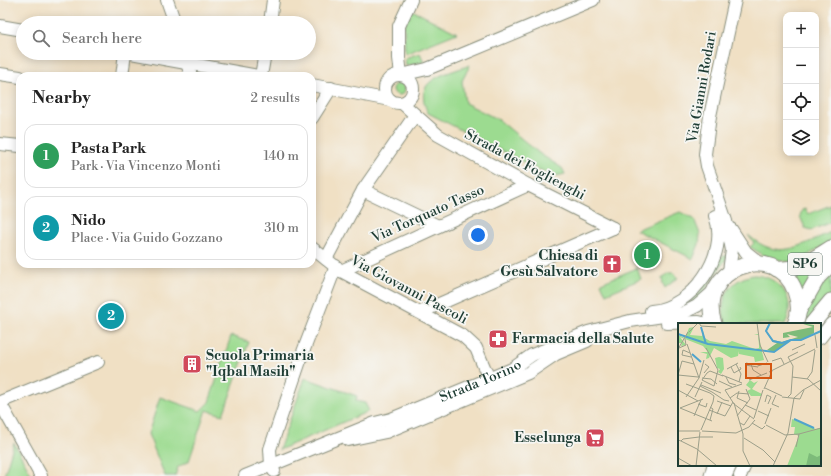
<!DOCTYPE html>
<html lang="en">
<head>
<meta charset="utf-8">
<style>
	:root { --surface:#fff; --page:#f2f2f2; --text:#222; --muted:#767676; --line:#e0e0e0; --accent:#d1495b }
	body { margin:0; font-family:"Libre Bodoni",serif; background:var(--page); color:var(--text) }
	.controls { position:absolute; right:12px; top:12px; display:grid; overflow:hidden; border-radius:8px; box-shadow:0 2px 10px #0003 }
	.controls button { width:36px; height:36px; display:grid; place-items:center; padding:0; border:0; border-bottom:1px solid var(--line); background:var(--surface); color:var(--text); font:20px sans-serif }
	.you { position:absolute; left:478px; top:235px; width:14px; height:14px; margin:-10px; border:3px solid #fff; border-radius:50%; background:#1a73e8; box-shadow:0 0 0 6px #1a73e833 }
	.badge { display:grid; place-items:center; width:26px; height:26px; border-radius:50%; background:var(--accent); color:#fff; font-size:13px; font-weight:700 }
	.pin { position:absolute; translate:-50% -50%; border:2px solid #fff; box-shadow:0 1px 4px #0006 }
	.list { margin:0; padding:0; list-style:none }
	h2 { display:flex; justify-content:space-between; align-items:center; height:52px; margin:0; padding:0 16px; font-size:17px }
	h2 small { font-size:13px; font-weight:400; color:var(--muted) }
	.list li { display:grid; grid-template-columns:26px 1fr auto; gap:12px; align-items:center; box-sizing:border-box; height:64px; margin:0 8px 8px; padding:0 8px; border:1px solid var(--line); border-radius:12px }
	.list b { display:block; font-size:15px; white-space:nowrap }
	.list p { margin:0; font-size:13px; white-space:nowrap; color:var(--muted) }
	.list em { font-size:13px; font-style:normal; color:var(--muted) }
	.icon { flex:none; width:22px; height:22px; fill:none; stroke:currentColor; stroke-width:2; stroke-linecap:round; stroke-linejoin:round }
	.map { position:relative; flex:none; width:831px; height:476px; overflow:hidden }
	.search { position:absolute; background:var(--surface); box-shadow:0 2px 10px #0003; left:16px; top:16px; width:300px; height:44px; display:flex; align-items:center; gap:10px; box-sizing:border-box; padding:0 14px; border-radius:22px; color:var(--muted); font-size:15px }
	.panel { position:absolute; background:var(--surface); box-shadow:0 2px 10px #0003; left:16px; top:72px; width:300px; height:196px; border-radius:12px }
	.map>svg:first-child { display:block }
	.green { fill:#9cdb90; stroke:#5e8c62 }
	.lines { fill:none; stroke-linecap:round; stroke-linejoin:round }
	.minor-casing { stroke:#888e7c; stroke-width:14 }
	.major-casing { stroke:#888e7c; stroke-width:17 }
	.minor { stroke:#fff; stroke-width:12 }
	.major { stroke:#fff; stroke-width:15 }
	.labels { text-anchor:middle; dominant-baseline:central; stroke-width:3.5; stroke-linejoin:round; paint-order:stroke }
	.shield { fill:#f6f6f2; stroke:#60746d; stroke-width:1 }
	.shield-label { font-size:13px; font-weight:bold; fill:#1f3d34 }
	.street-label { font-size:14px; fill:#1f3d34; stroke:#f6f6f2 }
	.poi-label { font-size:14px; font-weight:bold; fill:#1f3d34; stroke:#f6f6f2; text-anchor:end }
	.inset-river { fill:none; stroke:#50a4cc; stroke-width:2 }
	.inset-road { fill:none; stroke:#9c9f8a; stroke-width:1 }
	.view { fill:#d45610; fill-opacity:0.15; stroke:#d45610; stroke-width:2 }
	.inset-edge { fill:none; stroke:#1f3d34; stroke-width:2 }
</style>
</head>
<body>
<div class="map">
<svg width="831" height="476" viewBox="0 0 831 476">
	<rect width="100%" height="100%" fill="#f6f6f2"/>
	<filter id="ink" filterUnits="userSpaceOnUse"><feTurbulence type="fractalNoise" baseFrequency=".025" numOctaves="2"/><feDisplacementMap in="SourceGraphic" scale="8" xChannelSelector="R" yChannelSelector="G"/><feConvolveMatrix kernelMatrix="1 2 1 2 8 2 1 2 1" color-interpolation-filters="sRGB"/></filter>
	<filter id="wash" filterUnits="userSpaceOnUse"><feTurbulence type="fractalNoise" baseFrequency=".012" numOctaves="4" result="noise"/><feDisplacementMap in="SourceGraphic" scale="16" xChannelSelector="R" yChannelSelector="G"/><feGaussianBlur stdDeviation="0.9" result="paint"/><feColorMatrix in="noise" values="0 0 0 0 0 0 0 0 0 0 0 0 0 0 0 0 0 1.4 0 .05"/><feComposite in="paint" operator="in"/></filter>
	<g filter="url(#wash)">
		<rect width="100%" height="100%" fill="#f0e0c4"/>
		<g class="green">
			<polygon points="412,10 457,33 405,54 404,25"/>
			<polygon points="420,53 424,62 406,66 405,58"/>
			<path d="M470 65 462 81 465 103 499 120 540 154 562 168 565 174 556 176 535 168 428 113C411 78 445 75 470 65Z"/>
			<circle cx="399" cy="89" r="6"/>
			<polygon points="831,205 831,222 812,230 805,228 800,216 802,210 805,209 808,214"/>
			<polygon points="680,212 694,219 700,234 699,244 693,259 636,230"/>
			<path d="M831 232V241L800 260 787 262 763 255 750 247 754 243 748 235C779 262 799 246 831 232Z"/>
			<polygon points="729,255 714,276 698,301 671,314 691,299 701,290 719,257"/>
			<polygon points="831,255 802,292 793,275"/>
			<polygon points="637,268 641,279 606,294 601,283"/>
			<polygon points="831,269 831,295 807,324 801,324 804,315"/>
			<polygon points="668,273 673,273 678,278 665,288 663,284 662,278"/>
			<path d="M754 275C779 276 798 299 785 324H726C717 300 729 279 754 275Z"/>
			<polygon points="231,336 249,342 223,415 206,410 189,461 178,467 175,476 165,476 148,434 160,397 200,411 209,402"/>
			<polygon points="305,378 357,396 356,401 365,403 369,411 279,450"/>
			<polygon points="14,443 32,476 4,476"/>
		</g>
	</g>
	<g filter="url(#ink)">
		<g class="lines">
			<g class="minor-casing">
				<g id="minor">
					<polyline points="167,0 175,23"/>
					<polyline points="411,0 399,26 399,58 401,75 427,69 593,0"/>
					<polyline points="270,23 273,0"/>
					<polyline points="0,26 23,30"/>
					<polyline points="131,53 258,76"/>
					<polyline points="184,53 191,76"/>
					<polyline points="0,74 20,77"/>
					<circle cx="399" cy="89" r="14"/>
					<polyline points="122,76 125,53"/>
					<polyline points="261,76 265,53"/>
					<polyline points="312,85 390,100"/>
					<polyline points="402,103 438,135 528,185 613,228"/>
					<polyline points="312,118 331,88"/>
					<polyline points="0,144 20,146"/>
					<polyline points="363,190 438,226"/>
					<polyline points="731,229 746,252 761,264"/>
					<polyline points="312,248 341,271 463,336 476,348 492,386"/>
					<polyline points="326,259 363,190 415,115"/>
					<polyline points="341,271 528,185"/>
					<polyline points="729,271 732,250 726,221 707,166 705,154 710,116 735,0"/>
					<path d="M651 311C692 308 730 254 715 216"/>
					<polyline points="421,312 613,228"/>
					<polyline points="667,323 699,322 708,324"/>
					<polyline points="820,338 831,324"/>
					<polyline points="0,402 98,362"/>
					<polyline points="0,403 41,476"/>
					<polyline points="348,440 386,432 528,373 556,354 587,341"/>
					<polyline points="274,471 271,465 270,449 303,352 336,266"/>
					<path id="s1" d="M245 476 375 423 391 419 512 369 532 355 588 332 630 321 683 313 697 306 714 291"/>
					<polyline points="740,476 745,465"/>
				</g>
			</g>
			<g class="major-casing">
				<g id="major">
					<path d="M776 269C798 271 813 259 831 248"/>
					<polyline points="798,312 818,277 831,264"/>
					<path d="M714 324C695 268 775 239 795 291 799 302 800 314 795 324"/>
					<polyline points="812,324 831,301"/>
					<polyline points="712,476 715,465"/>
					<polyline points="724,476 729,465"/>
				</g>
			</g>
			<use href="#minor" class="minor"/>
			<use href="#major" class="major"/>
		</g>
	</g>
	<defs>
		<g id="church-square" transform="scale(1)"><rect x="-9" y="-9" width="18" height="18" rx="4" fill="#d1495b" stroke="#f6f6f2"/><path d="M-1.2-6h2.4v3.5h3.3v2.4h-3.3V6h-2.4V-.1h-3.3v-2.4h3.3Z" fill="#fff"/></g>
		<g id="pharmacy-square" transform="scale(1)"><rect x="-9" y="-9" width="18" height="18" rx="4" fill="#d1495b" stroke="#f6f6f2"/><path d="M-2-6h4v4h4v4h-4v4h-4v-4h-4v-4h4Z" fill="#fff"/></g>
		<g id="building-square" transform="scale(1)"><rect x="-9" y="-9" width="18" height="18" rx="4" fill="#d1495b" stroke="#f6f6f2"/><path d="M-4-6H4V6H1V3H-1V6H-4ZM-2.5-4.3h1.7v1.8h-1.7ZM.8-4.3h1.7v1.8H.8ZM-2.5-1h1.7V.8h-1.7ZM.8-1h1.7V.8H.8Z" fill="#fff"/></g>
		<g id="supermarket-square" transform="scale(1)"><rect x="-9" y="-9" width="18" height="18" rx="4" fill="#d1495b" stroke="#f6f6f2"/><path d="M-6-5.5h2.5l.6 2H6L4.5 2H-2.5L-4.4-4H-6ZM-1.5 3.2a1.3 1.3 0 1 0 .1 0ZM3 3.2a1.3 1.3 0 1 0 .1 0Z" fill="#fff"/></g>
	</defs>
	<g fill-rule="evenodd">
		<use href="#church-square" x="612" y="264"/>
		<use href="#pharmacy-square" x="498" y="339"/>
		<use href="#building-square" x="192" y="364"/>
		<use href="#supermarket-square" x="595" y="438"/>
	</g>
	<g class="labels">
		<rect class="shield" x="788" y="253" width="34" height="22" rx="3"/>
		<g class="shield-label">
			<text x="805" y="264">SP6</text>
		</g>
		<g class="street-label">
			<text transform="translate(702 87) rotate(-80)">Via Gianni Rodari</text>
			<text transform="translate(525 165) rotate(28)">Strada dei Foglienghi</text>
			<text transform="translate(428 214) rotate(-24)">Via Torquato Tasso</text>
			<text transform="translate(409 290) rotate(28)">Via Giovanni Pascoli</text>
			<text stroke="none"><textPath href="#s1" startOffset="254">Strada Torino</textPath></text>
		</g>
		<g class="poi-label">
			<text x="598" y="256">Chiesa di<tspan x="598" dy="16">Gesù Salvatore</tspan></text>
			<text x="512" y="339" text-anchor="start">Farmacia della Salute</text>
			<text x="206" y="356" text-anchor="start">Scuola Primaria<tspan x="206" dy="16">"Iqbal Masih"</tspan></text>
			<text x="581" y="438">Esselunga</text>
		</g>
	</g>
	<g transform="translate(678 323)">
		<rect width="143" height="143" fill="#f0e0c4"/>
		<path d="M16 4 12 12 24 13 26 8 25 14 32 18 48 21 54 18 77 26 81 25V22L80 12H76L80 11 86 37 77 39 76 34 61 31V28L60 33 53 35 36 25 31 35 28 36 29 31 22 29H30L25 23 2 14 8 22 3 23 4 20H1L0 12 7 15 11 5ZM41 34 45 35 46 46 43 51 40 49 42 46 39 45 37 35ZM72 57 76 60 80 58 74 66 84 71 83 73H73L69 68 73 66 68 62ZM114 96 138 106 143 105V143H109L121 113 116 111 117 104H113Z" fill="#9cdb90"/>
		<path d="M122 0 136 2V10L124 17H113L96 29 89 27 99 20 95 19 88 9 95 17 104 19 120 14 109 11 112 14 105 15V10L135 4ZM131 130 139 134 143 132V143H128Z" fill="#7dbb7a"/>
		<path class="inset-river" d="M92 0 88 8 95 18 104 20 113 17M23 4 28 21M0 11 30 21 96 29 113 17H123L143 8M14 31 23 39M116 96 136 105"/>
		<path class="inset-road" d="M21 0 23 3 38 4M79 0 82 22 90 39M11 9 20 0M137 12 139 25M9 21 21 55M1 25 8 22 7 16M28 25 40 47 36 63M0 26 10 9M114 27 127 21M12 30 5 27 4 32 13 34M4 38 16 41M94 38 103 35 106 41M68 40 73 41 75 47 83 52M81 40 80 43 89 40M58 41 63 51 61 59M67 42 80 44M53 44 56 50 63 46 62 44M49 46 60 40M91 49 137 26M26 50 31 44 27 41M0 52 20 54M0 52 4 38M44 52 64 60M48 54 51 60 58 62M114 54 130 56 143 68M24 55 33 56 39 61M129 56 134 49 137 27M71 57 89 50M41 58 54 64M8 61 32 70M23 62 43 70M22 63 34 69M36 63 24 57 29 50 32 48 45 53M87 65 104 73M86 66 94 48M0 67 20 78M47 67 56 81 76 96M47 67 64 61M61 68 59 75 70 80M34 69 46 77 51 78M98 72 94 81 101 84M8 74 21 55 26 37M17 74 24 59M104 74 122 76 126 67M110 74 113 71 115 43 110 34 120 29M52 75 59 70 71 71M39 78 53 83M87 79 89 72 93 74 90 81M56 80 65 111V128L72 143M20 81 28 84 29 80M67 82 78 87M2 85 34 98M2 85 25 76M31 87 47 93 55 79M80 88 91 93M39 91 44 79M16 93 23 77M59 93 72 76 68 66M76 95 85 67M32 97 35 86 32 84M62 100 66 102 72 93M74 100 84 106 87 103M87 101 93 85M88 102 107 112 121 111M23 107 35 79 36 73 32 70M0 108H22M24 108 58 110 71 104 77 97M121 111 143 105M21 114H35M66 115 85 127 97 139M0 117 3 118 5 116 21 114M3 118 19 126M118 124 121 111M19 126 39 143M0 135 14 143M18 143 22 109M95 143 110 110 116 75 125 67 143 57"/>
		<path class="view" d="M68 41H93V55H68Z"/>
		<rect width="143" height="143" class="inset-edge"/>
	</g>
</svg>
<div class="controls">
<button>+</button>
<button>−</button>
<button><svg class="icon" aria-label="locate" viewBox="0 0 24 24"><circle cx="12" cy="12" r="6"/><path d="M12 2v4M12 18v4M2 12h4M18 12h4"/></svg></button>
<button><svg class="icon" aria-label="layers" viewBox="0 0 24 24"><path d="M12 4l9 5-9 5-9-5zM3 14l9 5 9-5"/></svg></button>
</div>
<div class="you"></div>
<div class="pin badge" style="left:647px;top:255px;background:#2e9e5b">1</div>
<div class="pin badge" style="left:111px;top:316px;background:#0f9aa8">2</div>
<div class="search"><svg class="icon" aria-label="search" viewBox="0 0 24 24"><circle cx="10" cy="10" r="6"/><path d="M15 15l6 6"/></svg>Search here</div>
<section class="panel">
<h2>Nearby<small>2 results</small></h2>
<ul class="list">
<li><span class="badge" style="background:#2e9e5b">1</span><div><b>Pasta Park</b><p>Park · Via Vincenzo Monti</p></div><em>140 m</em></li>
<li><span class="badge" style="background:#0f9aa8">2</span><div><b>Nido</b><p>Place · Via Guido Gozzano</p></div><em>310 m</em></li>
</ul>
</section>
</div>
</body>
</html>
